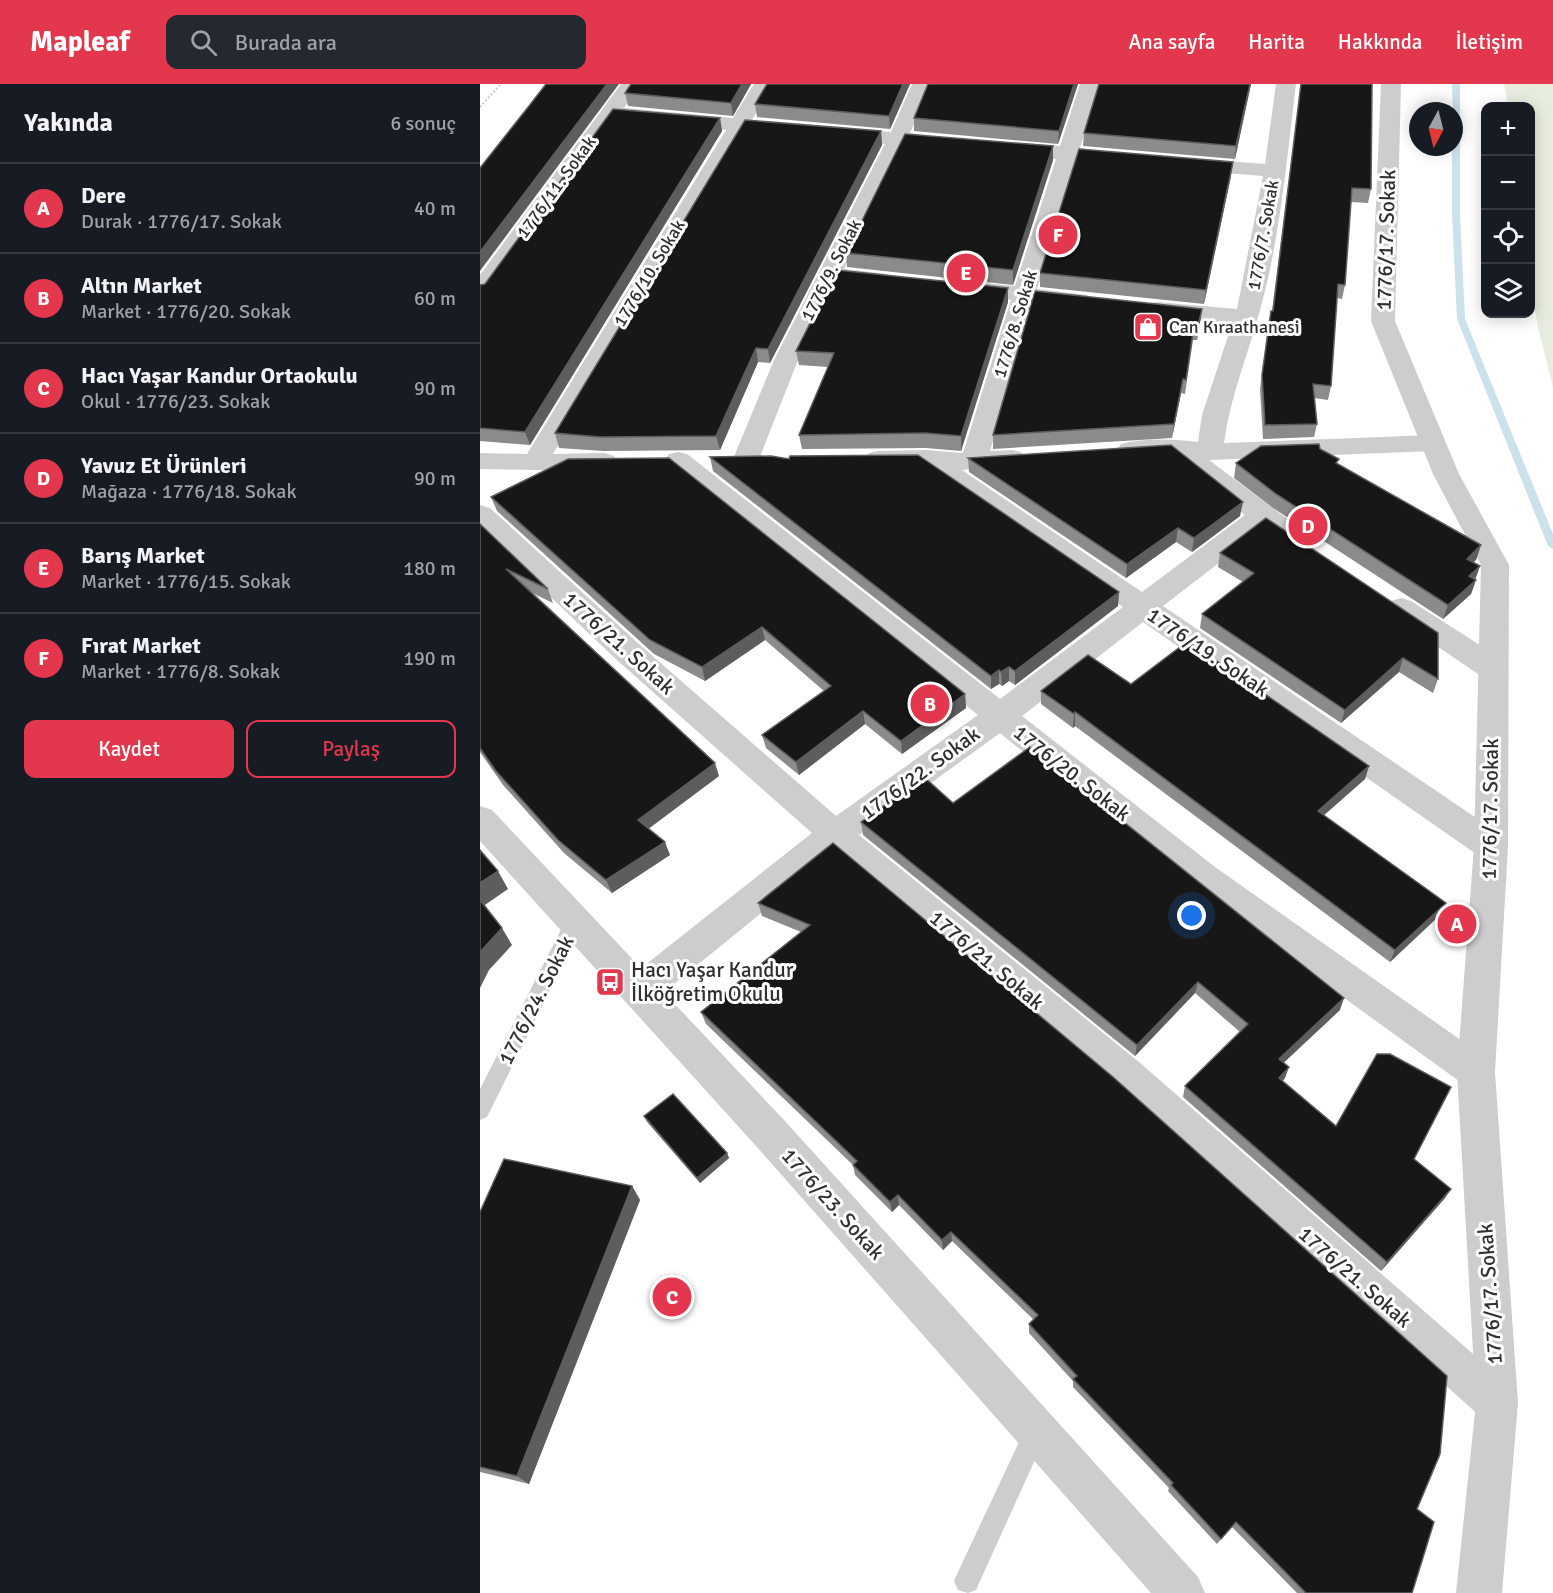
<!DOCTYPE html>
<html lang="tr">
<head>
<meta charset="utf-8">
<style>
	:root { --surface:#171b24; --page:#242831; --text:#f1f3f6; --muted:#9ea1a6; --line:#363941; --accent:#e2374c }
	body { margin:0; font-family:Signika,sans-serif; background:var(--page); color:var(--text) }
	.controls { position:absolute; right:18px; top:18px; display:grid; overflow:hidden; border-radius:12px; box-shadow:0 3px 15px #0003 }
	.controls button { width:54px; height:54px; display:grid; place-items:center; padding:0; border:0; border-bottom:2px solid var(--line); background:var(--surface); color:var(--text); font:30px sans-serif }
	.compass { position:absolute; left:929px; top:18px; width:54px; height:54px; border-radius:50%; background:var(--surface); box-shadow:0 3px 15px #0003; rotate:187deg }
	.you { position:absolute; left:712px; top:832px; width:21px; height:21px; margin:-15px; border:4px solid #fff; border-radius:50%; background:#1a73e8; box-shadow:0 0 0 9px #1a73e833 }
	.badge { display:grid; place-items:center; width:39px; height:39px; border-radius:50%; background:var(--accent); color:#fff; font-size:20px; font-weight:700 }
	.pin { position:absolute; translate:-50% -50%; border:3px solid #fff; box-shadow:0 2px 6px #0006 }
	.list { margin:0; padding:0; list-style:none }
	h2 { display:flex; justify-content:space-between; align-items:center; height:78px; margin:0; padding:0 24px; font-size:26px }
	h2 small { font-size:20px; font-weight:400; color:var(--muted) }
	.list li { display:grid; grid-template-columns:39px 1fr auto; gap:18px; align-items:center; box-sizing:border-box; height:90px; padding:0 24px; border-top:2px solid var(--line) }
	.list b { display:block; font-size:22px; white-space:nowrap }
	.list p { margin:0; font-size:20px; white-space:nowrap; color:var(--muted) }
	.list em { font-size:20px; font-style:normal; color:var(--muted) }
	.actions { display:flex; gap:12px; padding:18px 24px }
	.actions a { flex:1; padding:14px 0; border:2px solid var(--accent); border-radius:12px; text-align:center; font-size:21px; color:var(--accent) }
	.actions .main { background:var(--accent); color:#fff }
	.icon { flex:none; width:33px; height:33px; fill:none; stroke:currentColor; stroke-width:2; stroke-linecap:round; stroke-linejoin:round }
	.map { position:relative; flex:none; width:1073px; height:1509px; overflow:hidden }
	header { display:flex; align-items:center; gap:36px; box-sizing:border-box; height:84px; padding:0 30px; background:var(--accent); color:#fff }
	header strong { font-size:28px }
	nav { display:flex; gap:33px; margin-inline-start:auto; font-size:21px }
	.search { width:420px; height:54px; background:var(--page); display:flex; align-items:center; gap:15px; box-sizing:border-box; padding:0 21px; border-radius:12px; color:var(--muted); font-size:22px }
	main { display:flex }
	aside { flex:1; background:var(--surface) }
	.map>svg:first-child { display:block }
	.green { fill:#e7edde }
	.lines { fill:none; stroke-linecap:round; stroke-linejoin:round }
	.stream { fill:#cbe1ec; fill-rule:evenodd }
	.path { stroke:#cdcdcd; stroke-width:2; stroke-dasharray:2 2; stroke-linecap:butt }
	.service { fill:#cdcdcd; fill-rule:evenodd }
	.minor { fill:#cdcdcd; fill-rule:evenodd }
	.tertiary { fill:#cdcdcd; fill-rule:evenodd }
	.wall { fill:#8b8b8b }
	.shaded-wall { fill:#5d5d5d }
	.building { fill:#171717; stroke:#5d5d5d; stroke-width:1.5 }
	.labels { text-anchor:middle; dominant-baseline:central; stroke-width:6; stroke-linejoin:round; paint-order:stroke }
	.far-street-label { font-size:18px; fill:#303030; stroke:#fff }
	.far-poi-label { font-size:18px; fill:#303030; stroke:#fff; text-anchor:start }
	.street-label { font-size:21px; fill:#303030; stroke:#fff }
	.poi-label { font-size:21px; fill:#303030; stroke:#fff; text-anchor:start }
</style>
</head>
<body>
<header>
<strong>Mapleaf</strong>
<div class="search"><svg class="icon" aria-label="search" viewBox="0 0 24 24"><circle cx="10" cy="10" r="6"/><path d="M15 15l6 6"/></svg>Burada ara</div>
<nav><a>Ana sayfa</a><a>Harita</a><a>Hakkında</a><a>İletişim</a></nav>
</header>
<main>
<aside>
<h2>Yakında<small>6 sonuç</small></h2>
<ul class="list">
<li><span class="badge">A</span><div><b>Dere</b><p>Durak · 1776/17. Sokak</p></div><em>40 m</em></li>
<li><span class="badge">B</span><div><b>Altın Market</b><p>Market · 1776/20. Sokak</p></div><em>60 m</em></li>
<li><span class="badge">C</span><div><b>Hacı Yaşar Kandur Ortaokulu</b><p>Okul · 1776/23. Sokak</p></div><em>90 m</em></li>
<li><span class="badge">D</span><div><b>Yavuz Et Ürünleri</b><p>Mağaza · 1776/18. Sokak</p></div><em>90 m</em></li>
<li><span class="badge">E</span><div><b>Barış Market</b><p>Market · 1776/15. Sokak</p></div><em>180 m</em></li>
<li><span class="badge">F</span><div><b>Fırat Market</b><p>Market · 1776/8. Sokak</p></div><em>190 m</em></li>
</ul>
<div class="actions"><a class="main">Kaydet</a><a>Paylaş</a></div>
</aside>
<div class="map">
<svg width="1073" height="1509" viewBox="0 0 1073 1509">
	<rect width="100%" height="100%" fill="#fff"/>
	<polygon class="green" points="1024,0 1073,0 1073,303 1058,244 1051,203 1050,22 1028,22"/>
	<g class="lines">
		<polygon class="stream" points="972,0 980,0 980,131 985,235 1073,450 1073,465 1068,462 977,235 972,131 972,63 974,63"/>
		<polyline class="path" points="0,23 21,0"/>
		<g class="service">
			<polygon points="95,830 102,832 104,838 7,1033 0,1036 0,1005 88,832"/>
			<polygon points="556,1335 564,1339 568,1347 496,1506 488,1509 478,1506 474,1497 478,1488 548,1339"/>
		</g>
		<g class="minor">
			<polygon points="141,0 161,0 144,24 253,34 274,0 294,0 272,36 313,41 316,45 313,49 306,51 266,47 73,370 125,369 134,372 138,378 134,384 125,387 0,385 0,369 47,370 246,46 135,36 8,212 0,214 0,191"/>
			<polygon points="432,0 452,0 430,49 474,55 477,59 474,63 467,65 425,61 364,185 407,190 411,195 407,200 399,202 357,198 318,276 279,375 275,381 266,383 257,381 253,375 294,276 405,60 357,55 350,53 347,49 350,45 357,43 411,48"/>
			<path d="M600 0H620L600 64 648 70 651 74 648 78 641 80 597 76 557 205 607 211 611 216 607 221 599 223 553 218 510 367 532 366 541 368 545 374 541 380 482 386 662 508 765 431 690 373 650 374 641 372 637 366 641 360C665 354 693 355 718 358L722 331 752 240 677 232 669 230 665 225 669 220 677 218 757 225 783 92 707 86 700 84 696 80 700 76 707 74 785 80 796 0H816C807 74 800 155 780 226 768 271 750 313 744 359L953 351 962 353 966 359 962 365 953 367 729 376 810 437 814 444 810 451C799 454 792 452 783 445L683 522 1023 752 1028 762 1023 772 1011 775 999 772 663 538 542 632 735 783 1009 976 1015 988 1009 1000 996 1005 983 1000 711 803 520 649 379 751 659 978 1032 1304 1038 1319 1032 1334 1017 1340 1002 1334 633 1002 355 769 172 918 159 923 146 918 141 907 146 896 332 749 138 577 0 446V421L10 424 160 561 356 732 498 631 189 382 185 376 189 370 198 368 207 370 520 615 643 523 441 383H398L389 381 385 375 389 369 398 367 446 366 483 369 531 216 475 209 471 204 475 199 483 197 535 202 576 75 528 70 521 68 518 64 521 60 528 58 580 62Z"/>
			<polygon points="921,514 931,517 1023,576 1027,584 1023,592 1012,595 1001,592 911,531 907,524 911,517"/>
		</g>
		<g class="tertiary">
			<polygon points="901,0 921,0 915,237 979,390 1029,481 1028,762 1015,988 1038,1319 1022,1509 976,1509 996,1319 977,988 994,762 1001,481 953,390 891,237"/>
			<polygon points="0,722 12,726 304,1036 718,1493 725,1509 671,1509 276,1062 0,757"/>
		</g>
	</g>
	<g class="wall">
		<polygon points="271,0 253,32 148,22 145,9"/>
		<polygon points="287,0 430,0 410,45 277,33 275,20"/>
		<polygon points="598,0 578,60 434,47 434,34"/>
		<polygon points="619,0 771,0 755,75 603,62 604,49"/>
		<polygon points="821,0 892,0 891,105 888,119 871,118 865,201 862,215 857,214 851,302 848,316 834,314 837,340 834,353 783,355 780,305 788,241 791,227 792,227"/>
		<polygon points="240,34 242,47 50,361 0,357 0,201 5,200"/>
		<polygon points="401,47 402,61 290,279 278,278 240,366 124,367 79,364 75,349"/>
		<polygon points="573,76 533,201 367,183 366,169"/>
		<polygon points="751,92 724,220 560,203 560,189"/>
		<polygon points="528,204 528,218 481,367 446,364 322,365 319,351 348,283 319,281 316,267"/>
		<polygon points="722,225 717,256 713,256 705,310 701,309 692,354 513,365 513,351"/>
		<polygon points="840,365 858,381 1001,461 996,476 993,478 1000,482 995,495 996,496 991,510 963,535 793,424 754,394 756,379"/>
		<polygon points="230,373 639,508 638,522 535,601 529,597 522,602 519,600 511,605 233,387"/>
		<polygon points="488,374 760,432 712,468 696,458 646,494 489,388"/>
		<polygon points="11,413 485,610 486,624 422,670 385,640 319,691 286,664 282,651 344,607 285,556 225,597 174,570 17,427"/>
		<polygon points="786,434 958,595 953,609 919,588 861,639 720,544 722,530 763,498 738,483 740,469"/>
		<polygon points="0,440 68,505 73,519 50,508 239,692 168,744 190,771 132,809 84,769 23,701 0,668"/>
		<polygon points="651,600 889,682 885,695 844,731 966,819 960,831 910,878 595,642 593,644 561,620 561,607"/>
		<polygon points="473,719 860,926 804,978 805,994 803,997 856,1042 934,1075 965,1114 901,1187 703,1013 705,1002 760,948 715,909 655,972 383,751 381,738"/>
		<polygon points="353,759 937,1425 932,1509 817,1509 752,1443 737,1460 688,1407 689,1404 593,1303 593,1297 549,1249 549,1240 554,1236 472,1157 463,1166 419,1121 412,1128 375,1091 373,1081 226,940 221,928 321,848 282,832 278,819"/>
		<polygon points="164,1032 247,1069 249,1074 220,1099 167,1038"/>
		<polygon points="152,1102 160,1116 49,1400 0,1388 0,1128"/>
	</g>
	<g class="shaded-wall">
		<polygon points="127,0 139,0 0,187 0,168"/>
		<polygon points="262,0 271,0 253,32 251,19"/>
		<polygon points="423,0 430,0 410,45 409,32"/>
		<polygon points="594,0 598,0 578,60 579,47"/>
		<polygon points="770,0 771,0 755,75 756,62"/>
		<polygon points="240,34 242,47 50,361 45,348"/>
		<polygon points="401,47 402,61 290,279 288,265"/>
		<polygon points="573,62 573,76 533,201 533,186"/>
		<polygon points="753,78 751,92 724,220 726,206"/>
		<polygon points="528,204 528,218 481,367 481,352"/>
		<polygon points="722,225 720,239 717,256 718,242"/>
		<polygon points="276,264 278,278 240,366 236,352"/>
		<polygon points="703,295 701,309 692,354 694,340"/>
		<polygon points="763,418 760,432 712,468 714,454"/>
		<polygon points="698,444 696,458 646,494 647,480"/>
		<polygon points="1001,461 996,476 982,489 987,475"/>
		<polygon points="1000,482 995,496 989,492"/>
		<polygon points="996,496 991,510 963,535 968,521"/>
		<polygon points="639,508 638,522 535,601 535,587"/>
		<polygon points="282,543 285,556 225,597 222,583"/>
		<polygon points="923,574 919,588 861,639 865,626"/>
		<polygon points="529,583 529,597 522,602 521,588"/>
		<polygon points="519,586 519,600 511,605 511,592"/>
		<polygon points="485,610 486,624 422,670 421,657"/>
		<polygon points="383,627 385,640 319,691 316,678"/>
		<polygon points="595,628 595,642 593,644 594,630"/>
		<polygon points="235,679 239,692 163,749 158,736"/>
		<polygon points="889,682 885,695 834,740 838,727"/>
		<polygon points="185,758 190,771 132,809 126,796"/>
		<polygon points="18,787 28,805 2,823 0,819 0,799"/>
		<polygon points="966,819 960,831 910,878 915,866"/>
		<polygon points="22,844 32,861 9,886 0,904 0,868"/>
		<polygon points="718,898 715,909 655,972 657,961"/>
		<polygon points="864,914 860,926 796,986 799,975"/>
		<polygon points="809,983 805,994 795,1004 799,994"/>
		<polygon points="247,1069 249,1074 220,1099 217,1094"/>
		<polygon points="152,1102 160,1116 49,1400 37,1392"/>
		<polygon points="971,1105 965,1114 901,1187 907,1178"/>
		<polygon points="418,1111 419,1121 412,1128 410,1118"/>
		<polygon points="471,1148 472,1157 463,1166 462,1156"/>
	</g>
	<g class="building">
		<polygon points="66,0 127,0 0,168 0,84 49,22"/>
		<polygon points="151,0 262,0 251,19 145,9"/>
		<polygon points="287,0 423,0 409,32 275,20"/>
		<polygon points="448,0 594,0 579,47 434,34"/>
		<polygon points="619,0 770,0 756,62 604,49"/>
		<polygon points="821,0 892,0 891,105 872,104 865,201 858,200 851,302 833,300 837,340 785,341 782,291 791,227 793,227"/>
		<polygon points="133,25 240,34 45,348 0,344 0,201 5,200"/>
		<polygon points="265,36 401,47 288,265 276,264 236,352 120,353 75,349"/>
		<polygon points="425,50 573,62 533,186 366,169"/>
		<polygon points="599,65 753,78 726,206 560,189"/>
		<polygon points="357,186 528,204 481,352 445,349 319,351 354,269 316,267"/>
		<polygon points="555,207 722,225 718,242 714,242 706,296 703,295 694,340 513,351"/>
		<polygon points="839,360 840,365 859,375 856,379 1001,461 987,475 1000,482 989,492 996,496 968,521 796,410 756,379 781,362"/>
		<polygon points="691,361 763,418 714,454 698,444 647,480 488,374"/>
		<polygon points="438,371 639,508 535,587 529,583 521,588 519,586 511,592 230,373 291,372 309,375 310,372"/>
		<polygon points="189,374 485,610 421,657 383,627 316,678 282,651 351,602 282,543 222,583 170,556 11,413 88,375"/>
		<polygon points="786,434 958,549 958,595 923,574 865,626 722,530 774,489 740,469"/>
		<polygon points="0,440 68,505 26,485 235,679 158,736 185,758 126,796 78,756 16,687 0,664"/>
		<polygon points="708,557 889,682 838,727 966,819 915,866 595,628 594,630 561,607 608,571 651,600"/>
		<polygon points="550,663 864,914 799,975 809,983 799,994 856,1042 897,970 910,970 971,1003 934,1075 971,1105 907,1178 705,1002 768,940 718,898 657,961 381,738 444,693 473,719"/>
		<polygon points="353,759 633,993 967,1292 960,1370 937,1425 954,1438 932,1509 826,1509 756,1438 741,1455 691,1401 693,1399 593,1295 597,1292 549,1240 558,1231 471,1148 462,1156 418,1111 410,1118 373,1081 377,1077 221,928 330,841 278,819"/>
		<polygon points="0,766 18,787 0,799"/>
		<polygon points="0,816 22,844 0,868"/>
		<polygon points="193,1010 247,1069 217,1094 164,1032"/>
		<polygon points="24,1075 152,1102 37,1392 0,1383 0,1128"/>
	</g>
	<defs>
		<g id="shop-square" transform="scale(1.5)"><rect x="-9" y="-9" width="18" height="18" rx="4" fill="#e2374c" stroke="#fff"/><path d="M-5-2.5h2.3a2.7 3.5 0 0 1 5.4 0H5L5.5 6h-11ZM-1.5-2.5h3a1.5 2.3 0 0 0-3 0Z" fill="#fff"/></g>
		<g id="bus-square" transform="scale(1.5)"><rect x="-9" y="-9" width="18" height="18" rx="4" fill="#e2374c" stroke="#fff"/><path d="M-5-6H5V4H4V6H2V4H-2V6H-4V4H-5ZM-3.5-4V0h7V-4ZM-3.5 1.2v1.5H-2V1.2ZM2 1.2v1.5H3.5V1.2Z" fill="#fff"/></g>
	</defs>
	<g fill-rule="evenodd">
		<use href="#shop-square" x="668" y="243"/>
		<use href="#bus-square" x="130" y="898"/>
	</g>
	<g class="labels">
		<g class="far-street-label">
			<text transform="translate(76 103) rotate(-54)">1776/11. Sokak</text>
			<text transform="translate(783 151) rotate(-80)">1776/7. Sokak</text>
			<text transform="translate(351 186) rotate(-63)">1776/9. Sokak</text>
			<text transform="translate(169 189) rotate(-59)">1776/10. Sokak</text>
			<text transform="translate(535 240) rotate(-73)">1776/8. Sokak</text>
		</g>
		<g class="far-poi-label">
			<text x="689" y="243">Can Kıraathanesi</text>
		</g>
		<g class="street-label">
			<text transform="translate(906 156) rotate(-88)">1776/17. Sokak</text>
			<text transform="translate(139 559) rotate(42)">1776/21. Sokak</text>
			<text transform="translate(728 568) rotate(34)">1776/19. Sokak</text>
			<text transform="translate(440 689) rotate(-36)">1776/22. Sokak</text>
			<text transform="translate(592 689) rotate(38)">1776/20. Sokak</text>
			<text transform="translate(1010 725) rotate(-89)">1776/17. Sokak</text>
			<text transform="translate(507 876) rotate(40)">1776/21. Sokak</text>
			<text transform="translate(56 916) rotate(-63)">1776/24. Sokak</text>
			<text transform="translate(353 1120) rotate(48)">1776/23. Sokak</text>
			<text transform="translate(875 1193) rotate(41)">1776/21. Sokak</text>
			<text transform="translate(1010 1210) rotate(-94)">1776/17. Sokak</text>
		</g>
		<g class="poi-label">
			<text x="151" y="886">Hacı Yaşar Kandur<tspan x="151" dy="24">İlköğretim Okulu</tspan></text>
		</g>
	</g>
</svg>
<div class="controls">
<button>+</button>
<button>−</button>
<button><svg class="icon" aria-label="locate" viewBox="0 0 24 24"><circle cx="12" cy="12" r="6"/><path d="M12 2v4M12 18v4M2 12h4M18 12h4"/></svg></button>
<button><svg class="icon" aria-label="layers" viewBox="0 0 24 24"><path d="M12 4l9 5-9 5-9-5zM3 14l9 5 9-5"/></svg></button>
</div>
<svg class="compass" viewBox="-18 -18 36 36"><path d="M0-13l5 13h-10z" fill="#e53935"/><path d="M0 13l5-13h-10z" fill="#9ea1a6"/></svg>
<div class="you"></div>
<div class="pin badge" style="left:977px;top:840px">A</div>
<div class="pin badge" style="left:450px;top:620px">B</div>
<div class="pin badge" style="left:192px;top:1213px">C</div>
<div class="pin badge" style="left:828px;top:442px">D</div>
<div class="pin badge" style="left:486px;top:189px">E</div>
<div class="pin badge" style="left:578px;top:151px">F</div>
</div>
</main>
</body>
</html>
